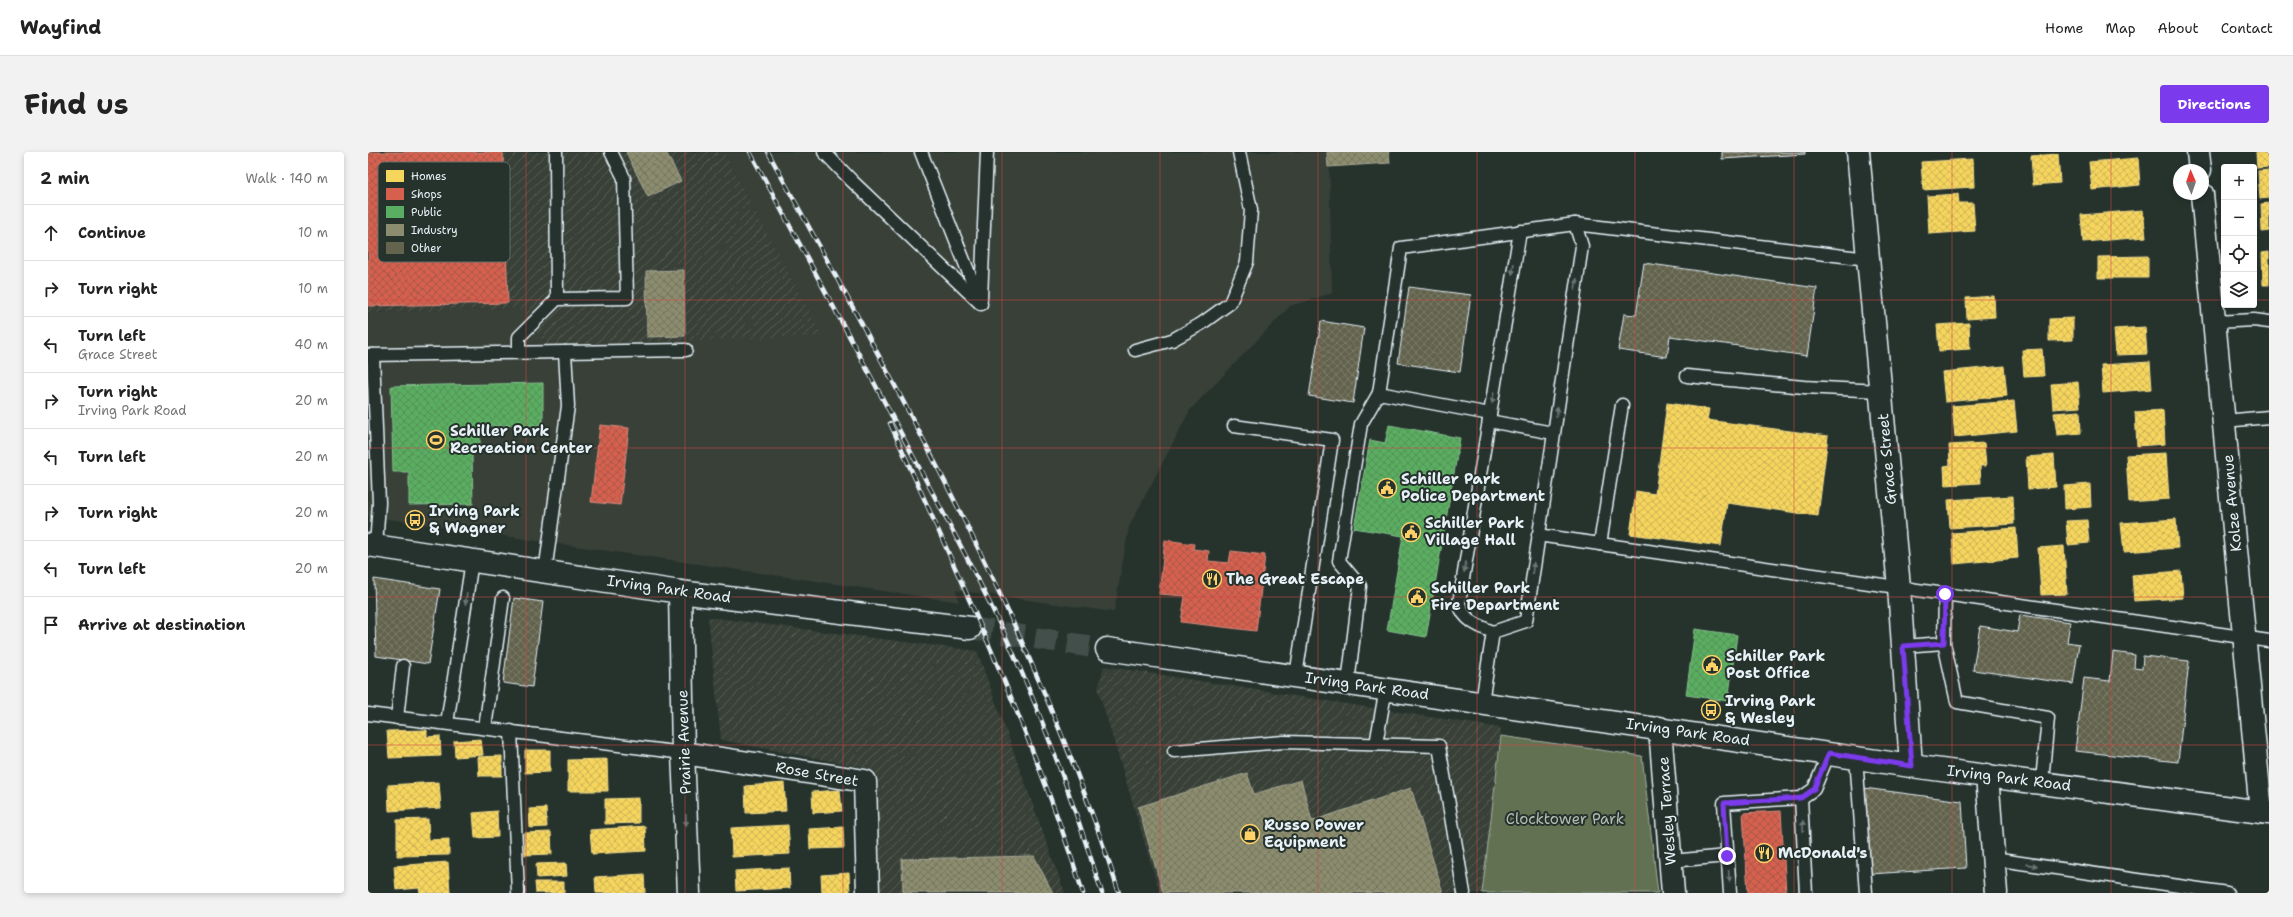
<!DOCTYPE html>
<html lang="en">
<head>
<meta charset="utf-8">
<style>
	:root { --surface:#fff; --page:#f2f2f2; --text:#222; --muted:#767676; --line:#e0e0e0; --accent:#7c3aed }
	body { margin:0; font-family:"Shantell Sans",sans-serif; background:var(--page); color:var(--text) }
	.controls { position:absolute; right:12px; top:12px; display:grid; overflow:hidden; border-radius:4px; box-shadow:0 2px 6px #0003 }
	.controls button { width:36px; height:36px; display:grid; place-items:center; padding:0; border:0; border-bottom:1px solid var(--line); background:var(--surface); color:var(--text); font:20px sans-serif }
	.compass { position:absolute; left:1805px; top:12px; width:36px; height:36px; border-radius:50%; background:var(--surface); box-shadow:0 2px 6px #0003; rotate:358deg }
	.stop { position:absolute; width:12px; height:12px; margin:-9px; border:3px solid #7c3aed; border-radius:50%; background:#fff }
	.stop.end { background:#7c3aed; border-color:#fff; box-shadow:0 1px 4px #0008 }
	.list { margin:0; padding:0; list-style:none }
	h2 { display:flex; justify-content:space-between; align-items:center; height:52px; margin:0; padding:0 16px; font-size:17px }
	h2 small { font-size:13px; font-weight:400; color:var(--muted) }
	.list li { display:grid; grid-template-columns:26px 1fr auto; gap:12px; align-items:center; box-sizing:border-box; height:56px; padding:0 16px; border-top:1px solid var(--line) }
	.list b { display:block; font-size:15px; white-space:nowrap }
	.list p { margin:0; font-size:13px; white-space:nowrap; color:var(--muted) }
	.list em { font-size:13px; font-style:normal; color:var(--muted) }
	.icon { flex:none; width:22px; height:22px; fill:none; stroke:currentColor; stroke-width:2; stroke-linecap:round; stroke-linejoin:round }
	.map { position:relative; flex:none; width:1901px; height:741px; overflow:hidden; border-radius:4px }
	header { display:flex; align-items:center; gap:24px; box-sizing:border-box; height:56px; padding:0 20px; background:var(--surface); border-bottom:1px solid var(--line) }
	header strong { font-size:19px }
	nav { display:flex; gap:22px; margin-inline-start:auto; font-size:14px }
	.intro { display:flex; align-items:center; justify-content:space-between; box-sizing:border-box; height:96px; padding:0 24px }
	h1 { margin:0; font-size:28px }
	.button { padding:10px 18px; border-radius:4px; background:var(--accent); color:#fff; font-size:14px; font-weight:700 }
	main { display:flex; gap:24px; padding:0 24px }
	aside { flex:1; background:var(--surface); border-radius:4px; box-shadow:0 2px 6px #0003 }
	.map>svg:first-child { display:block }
	.built { fill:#384137 }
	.industrial { fill:url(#industrial-furrows) }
	.park { fill:#647152; stroke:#a6b1a5 }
	.homes { fill:url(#homes-cross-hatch); stroke:#f2dd8b }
	.shops { fill:url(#shops-cross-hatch); stroke:#db8c80 }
	.public { fill:url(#public-cross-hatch); stroke:#85c28e }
	.industry { fill:url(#industry-cross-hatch); stroke:#a8aa97 }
	.building { fill:url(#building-cross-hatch); stroke:#e8f1f8 }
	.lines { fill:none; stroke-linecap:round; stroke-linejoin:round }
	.primary-tunnel { stroke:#43504b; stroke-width:22; stroke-dasharray:22 11; stroke-linecap:butt }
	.service-casing { stroke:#e8f1f8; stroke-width:15 }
	.minor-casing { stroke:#e8f1f8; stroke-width:25 }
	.primary-casing { stroke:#e8f1f8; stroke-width:25 }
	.service { stroke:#26332d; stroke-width:12 }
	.minor { stroke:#26332d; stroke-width:22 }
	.primary { stroke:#26332d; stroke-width:22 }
	.rail-casing { stroke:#e8f1f8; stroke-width:4.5 }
	.rail { stroke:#26332d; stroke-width:3; stroke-dasharray:9; stroke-linecap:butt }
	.oneway { fill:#6a7674 }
	.route { stroke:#7c3aed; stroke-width:5 }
	.grid { fill:none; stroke:#d94647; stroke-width:1; stroke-opacity:0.55 }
	.labels { text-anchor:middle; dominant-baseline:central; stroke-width:4; stroke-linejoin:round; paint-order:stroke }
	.poi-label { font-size:15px; font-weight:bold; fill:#e8f1f8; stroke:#26332d; text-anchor:start }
	.street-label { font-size:15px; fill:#e8f1f8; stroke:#26332d }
	.park-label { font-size:15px; fill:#b3beb6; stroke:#26332d }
	.key { fill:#26332d; stroke:#606c6a; stroke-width:1 }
	.key-label { font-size:11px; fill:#e8f1f8 }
</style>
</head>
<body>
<header>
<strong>Wayfind</strong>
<nav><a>Home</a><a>Map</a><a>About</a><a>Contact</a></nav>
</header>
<div class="intro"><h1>Find us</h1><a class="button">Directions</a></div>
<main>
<aside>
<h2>2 min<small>Walk · 140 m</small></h2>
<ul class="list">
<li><svg class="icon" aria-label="ahead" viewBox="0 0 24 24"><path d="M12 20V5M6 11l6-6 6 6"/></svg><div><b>Continue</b></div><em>10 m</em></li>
<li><svg class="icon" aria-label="right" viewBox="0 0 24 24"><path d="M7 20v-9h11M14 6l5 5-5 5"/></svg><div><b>Turn right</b></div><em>10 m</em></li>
<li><svg class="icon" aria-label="left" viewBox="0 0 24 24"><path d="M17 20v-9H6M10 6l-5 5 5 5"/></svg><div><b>Turn left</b><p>Grace Street</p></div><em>40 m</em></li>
<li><svg class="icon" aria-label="right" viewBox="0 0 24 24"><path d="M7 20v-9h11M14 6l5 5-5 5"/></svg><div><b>Turn right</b><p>Irving Park Road</p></div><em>20 m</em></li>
<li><svg class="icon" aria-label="left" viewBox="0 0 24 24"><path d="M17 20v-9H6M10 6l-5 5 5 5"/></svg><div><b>Turn left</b></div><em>20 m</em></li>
<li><svg class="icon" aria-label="right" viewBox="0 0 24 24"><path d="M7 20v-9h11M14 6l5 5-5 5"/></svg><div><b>Turn right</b></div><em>20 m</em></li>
<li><svg class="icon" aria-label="left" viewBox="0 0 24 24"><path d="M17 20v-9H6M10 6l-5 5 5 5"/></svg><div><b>Turn left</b></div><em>20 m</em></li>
<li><svg class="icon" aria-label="arrive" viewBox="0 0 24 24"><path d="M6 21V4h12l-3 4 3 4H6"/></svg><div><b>Arrive at destination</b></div></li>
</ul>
</aside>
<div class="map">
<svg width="1901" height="741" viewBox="0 0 1901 741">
	<defs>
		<pattern id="industrial-furrows" width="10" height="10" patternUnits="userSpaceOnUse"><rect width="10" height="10" fill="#384137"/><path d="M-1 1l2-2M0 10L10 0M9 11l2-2" fill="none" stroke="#555d55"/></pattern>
		<pattern id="homes-cross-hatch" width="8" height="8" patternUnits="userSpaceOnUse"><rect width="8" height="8" fill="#f6d55c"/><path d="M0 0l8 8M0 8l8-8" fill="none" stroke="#cab258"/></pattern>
		<pattern id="shops-cross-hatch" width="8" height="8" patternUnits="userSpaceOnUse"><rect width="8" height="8" fill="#d6604d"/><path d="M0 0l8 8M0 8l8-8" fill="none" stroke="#a4584c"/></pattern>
		<pattern id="public-cross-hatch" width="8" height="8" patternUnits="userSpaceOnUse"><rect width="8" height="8" fill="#5aae61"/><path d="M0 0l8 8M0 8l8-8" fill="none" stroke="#548f5a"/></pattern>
		<pattern id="industry-cross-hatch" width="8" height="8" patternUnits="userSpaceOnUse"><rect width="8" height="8" fill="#8c8c6e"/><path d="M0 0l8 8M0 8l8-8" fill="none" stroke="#747461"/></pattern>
		<pattern id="building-cross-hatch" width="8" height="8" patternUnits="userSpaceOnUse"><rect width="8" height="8" fill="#63634e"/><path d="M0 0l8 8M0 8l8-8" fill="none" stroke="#797a68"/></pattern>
	</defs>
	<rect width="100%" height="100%" fill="#26332d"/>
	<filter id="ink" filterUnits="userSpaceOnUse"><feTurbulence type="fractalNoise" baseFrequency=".025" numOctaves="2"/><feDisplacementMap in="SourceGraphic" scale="8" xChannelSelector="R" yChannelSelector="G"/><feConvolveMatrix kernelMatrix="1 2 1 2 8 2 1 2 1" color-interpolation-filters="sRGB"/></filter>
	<g filter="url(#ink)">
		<polygon class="built" points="356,0 961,0 964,141 922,154 822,258 761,375 746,460 588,438 591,450 0,364 0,161 150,156 453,183"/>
		<g class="industrial">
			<polygon points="0,0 356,0 454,184 178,193 150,156 0,161"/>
			<polygon points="340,465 609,499 697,741 510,741 504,617 353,588"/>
			<polygon points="736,514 1133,576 1114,741 792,741 730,537"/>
		</g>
		<polygon class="park" points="1133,584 1274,604 1290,741 1114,741"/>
		<g class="homes">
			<polygon points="1888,0 1901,0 1901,15 1889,16"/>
			<polygon points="1690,2 1692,31 1665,33 1663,4"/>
			<polygon points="1770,6 1772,33 1724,38 1721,10"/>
			<polygon points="1605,7 1606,35 1555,38 1553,10"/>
			<polygon points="1901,18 1901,46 1892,47 1890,19"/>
			<polygon points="1590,42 1591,51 1605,51 1607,79 1561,82 1559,44"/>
			<polygon points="1901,51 1901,79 1894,80 1893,52"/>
			<polygon points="1775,58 1778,85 1715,90 1713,63"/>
			<polygon points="1901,100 1901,133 1895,133 1894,101"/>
			<polygon points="1780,104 1780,126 1730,126 1730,105"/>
			<polygon points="1626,144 1627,165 1599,167 1598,146"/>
			<polygon points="1705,166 1705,188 1681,189 1681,167"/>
			<polygon points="1601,171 1602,197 1571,199 1569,173"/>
			<polygon points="1777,175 1779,202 1748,203 1746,177"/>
			<polygon points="1674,197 1676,224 1656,225 1654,198"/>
			<polygon points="1782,210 1784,237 1735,241 1733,213"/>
			<polygon points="1636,214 1639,244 1577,250 1574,220"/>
			<polygon points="1710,230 1712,255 1685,257 1683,232"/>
			<polygon points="1646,249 1649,279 1587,285 1584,254"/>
			<polygon points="1299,251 1341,257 1339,268 1460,284 1450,364 1359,351 1353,394 1262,382 1268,339 1287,342"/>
			<polygon points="1795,258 1797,292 1769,294 1767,260"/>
			<polygon points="1712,259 1713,281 1689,283 1686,261"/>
			<polygon points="1616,291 1618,314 1612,314 1613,331 1577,333 1576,314 1582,313 1581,293"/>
			<polygon points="1798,301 1801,347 1761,350 1758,303"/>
			<polygon points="1686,303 1688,335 1660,337 1658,305"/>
			<polygon points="1722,332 1723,355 1697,357 1696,334"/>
			<polygon points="1645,344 1646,372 1582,376 1580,348"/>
			<polygon points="1808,367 1810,396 1756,400 1753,371"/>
			<polygon points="1719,368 1721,391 1700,393 1698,369"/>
			<polygon points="1648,376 1650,406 1586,412 1584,381"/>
			<polygon points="1696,394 1699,442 1673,443 1670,396"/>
			<polygon points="1813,419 1815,446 1766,449 1764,423"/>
			<polygon points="59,578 59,585 72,584 73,604 21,606 19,579"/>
			<polygon points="113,587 115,603 87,605 86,589"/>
			<polygon points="157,598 182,598 182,620 157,621"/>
			<polygon points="134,604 134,624 111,624 110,605"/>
			<polygon points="239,607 240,639 200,639 200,608"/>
			<polygon points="71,630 73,656 21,659 20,633"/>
			<polygon points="416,631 418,659 378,661 377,634"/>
			<polygon points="472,638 474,659 445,661 444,640"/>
			<polygon points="271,646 271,671 237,672 237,647"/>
			<polygon points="178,656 179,675 162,676 161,657"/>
			<polygon points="129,659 130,685 107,686 105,661"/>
			<polygon points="60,667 61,688 81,687 81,703 29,704 29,668"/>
			<polygon points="420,673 422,702 364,705 363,676"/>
			<polygon points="277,674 278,699 224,702 222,678"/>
			<polygon points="475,675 476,696 442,697 441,677"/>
			<polygon points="183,680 184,702 157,703 156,681"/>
			<polygon points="80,710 82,741 52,741 51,736 28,738 26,714"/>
			<polygon points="198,711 199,724 169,726 168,712"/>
			<polygon points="421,716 422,736 368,739 367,719"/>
			<polygon points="481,721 482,741 454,741 453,723"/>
			<polygon points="276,722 277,741 228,741 227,725"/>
			<polygon points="167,730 196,730 196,741 168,741"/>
		</g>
		<g class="shops">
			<polygon points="0,0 135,0 140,151 0,154"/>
			<polygon points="232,273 261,276 252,353 223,350"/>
			<polygon points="797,388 826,392 825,397 841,399 840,409 861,411 863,399 897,403 888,479 813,470 817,444 791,442"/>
			<polygon points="1413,659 1418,741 1380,741 1375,661"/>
		</g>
		<g class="public">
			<polygon points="175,231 175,273 112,274 112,301 104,302 105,352 41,353 41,320 25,320 23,234"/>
			<polygon points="1021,273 1092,286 1058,485 1019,478 1035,384 986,376 1002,288 1017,291"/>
			<polygon points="1327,477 1369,483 1360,549 1318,543"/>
		</g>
		<g class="industry">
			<polygon points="258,0 298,0 313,29 280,45"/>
			<polygon points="959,0 1021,0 1022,11 960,15"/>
			<polygon points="316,118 317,184 279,185 278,119"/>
			<polygon points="879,621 886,642 933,628 944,669 1043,636 1075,741 795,741 770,655"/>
			<polygon points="666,704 685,741 535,741 534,707"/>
		</g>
		<g class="building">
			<polygon points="1354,0 1437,0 1437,2 1354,7"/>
			<polygon points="1276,111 1449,136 1439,204 1302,184 1299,205 1250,198 1256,162 1268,163"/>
			<polygon points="1041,135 1103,143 1092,220 1030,211"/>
			<polygon points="953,169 996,176 985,251 941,244"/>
			<polygon points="6,427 72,437 60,512 8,504"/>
			<polygon points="146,446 175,450 164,535 135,531"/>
			<polygon points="1652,463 1702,470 1699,490 1711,492 1705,532 1605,518 1612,474 1649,480"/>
			<polygon points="1745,500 1767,503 1766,516 1774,517 1775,504 1821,509 1810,610 1707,599 1716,526 1742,529"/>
			<polygon points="1496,636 1594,649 1598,716 1501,722"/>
		</g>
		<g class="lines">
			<polyline class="primary-tunnel" points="602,476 739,497"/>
			<g class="service-casing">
				<g id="service">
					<polyline points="188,0 189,147 259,146 256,26 243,0"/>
					<polyline points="456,0 484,29 613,152"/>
					<polyline points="553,0 612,149"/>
					<path d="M1152 79 1091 451C1095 468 1110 474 1125 480L1158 469 1214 94 1207 72"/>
					<polyline points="613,147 619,0"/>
					<polyline points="1847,170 1886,168 1901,170"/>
					<polyline points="767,198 804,188 833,172 862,151 879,110 883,58 871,0"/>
					<polyline points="151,200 151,185 189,147"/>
					<polyline points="0,203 318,198"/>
					<polyline points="5,203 11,351 8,394"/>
					<polyline points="1319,224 1436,235 1512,239"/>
					<polyline points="1122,262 1011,241 1033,96 1207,72 1500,107"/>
					<polyline points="1121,269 1185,281"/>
					<polyline points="1856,269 1901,265"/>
					<polyline points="866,274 964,288 928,524"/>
					<polyline points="1170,383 1901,489"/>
					<polyline points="1232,392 1254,253"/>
					<polyline points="177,420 200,254 197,200"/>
					<polyline points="1577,442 1576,491 1589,550 1680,566 1674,629"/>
					<polyline points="1535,494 1576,491"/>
					<polyline points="980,531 992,434 971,409 993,272 1011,241"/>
					<polyline points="1114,550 1125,480"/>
					<polyline points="0,562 315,601"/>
					<polyline points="29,566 35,514"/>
					<polyline points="79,571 104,409"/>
					<polyline points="117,576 135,446"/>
					<polyline points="143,579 150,741"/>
					<polyline points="1008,592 1018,536"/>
					<polyline points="806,599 916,590 1071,594 1096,741"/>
					<polyline points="1488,605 1498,741"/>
					<polyline points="1433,646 1438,741"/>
					<polyline points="1625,707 1859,741"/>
					<polyline points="1303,709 1359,704"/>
					<polyline points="1362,741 1356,651 1433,646 1446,637 1461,601"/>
				</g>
			</g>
			<g class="minor-casing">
				<g id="minor">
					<polyline points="1490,0 1531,435 1543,614"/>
					<polyline points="1830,0 1832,18"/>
					<polyline points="1834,42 1893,660"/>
					<polyline points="312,440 315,601 321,741"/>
					<polyline points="1292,576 1305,741"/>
					<polyline points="315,601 497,629 500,741"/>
					<polyline points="1619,623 1628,741"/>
				</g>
			</g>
			<g class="primary-casing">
				<g id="primary">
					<polyline points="0,393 312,440 602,476"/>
					<polyline points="739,497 1543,614 1901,661"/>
				</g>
			</g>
			<use href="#service" class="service"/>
			<use href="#minor" class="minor"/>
			<use href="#primary" class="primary"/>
			<g class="rail-casing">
				<g id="rail">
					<path d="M382 0C437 102 492 203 546 306 586 381 627 456 660 535 688 602 712 671 734 741"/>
					<path d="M400 0C531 241 668 479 751 741"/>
					<path d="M522 271C591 425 664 579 715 741"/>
				</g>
			</g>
			<use href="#rail" class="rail"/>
		</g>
		<defs><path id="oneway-solid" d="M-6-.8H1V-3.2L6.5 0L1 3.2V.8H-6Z"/></defs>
		<g class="oneway">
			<use href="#oneway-solid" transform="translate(1145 117) rotate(99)"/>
			<use href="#oneway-solid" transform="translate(1208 132) rotate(-81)"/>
			<use href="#oneway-solid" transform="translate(1125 246) rotate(99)"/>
			<use href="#oneway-solid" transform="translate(1189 260) rotate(-81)"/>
			<use href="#oneway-solid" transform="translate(1097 415) rotate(99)"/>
			<use href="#oneway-solid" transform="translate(1165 416) rotate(-82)"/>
			<use href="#oneway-solid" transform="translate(98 447) rotate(99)"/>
			<use href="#oneway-solid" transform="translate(318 668) rotate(88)"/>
			<use href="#oneway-solid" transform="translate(1435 674) rotate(-93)"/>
			<use href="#oneway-solid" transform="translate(1664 713) rotate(8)"/>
			<use href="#oneway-solid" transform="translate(1361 724) rotate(86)"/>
		</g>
	</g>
	<g class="lines" filter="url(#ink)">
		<polyline class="route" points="1359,704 1356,651 1433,646 1446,637 1461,601 1544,614 1535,494 1576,491 1577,442"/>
	</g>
	<path class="grid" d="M158 0V741M317 0V741M475 0V741M634 0V741M792 0V741M950 0V741M1109 0V741M1267 0V741M1426 0V741M1584 0V741M1743 0V741M0 148H1856M1886 148H1901M0 296H1901M0 445H1901M0 593H1901"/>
	<defs>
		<g id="stadium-ring" transform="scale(1)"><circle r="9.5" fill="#26332d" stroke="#ffd166" stroke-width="1.5"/><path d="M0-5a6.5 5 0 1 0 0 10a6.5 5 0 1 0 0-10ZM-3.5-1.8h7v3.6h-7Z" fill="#ffd166"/></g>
		<g id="civic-ring" transform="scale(1)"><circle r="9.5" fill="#26332d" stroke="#ffd166" stroke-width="1.5"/><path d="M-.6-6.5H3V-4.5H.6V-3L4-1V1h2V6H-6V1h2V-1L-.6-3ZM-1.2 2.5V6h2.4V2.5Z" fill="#ffd166"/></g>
		<g id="bus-ring" transform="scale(1)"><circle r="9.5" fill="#26332d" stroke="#ffd166" stroke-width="1.5"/><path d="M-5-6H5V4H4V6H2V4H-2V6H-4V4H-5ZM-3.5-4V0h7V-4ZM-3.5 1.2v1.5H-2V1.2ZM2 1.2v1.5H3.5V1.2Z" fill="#ffd166"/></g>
		<g id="restaurant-ring" transform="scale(1)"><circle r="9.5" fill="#26332d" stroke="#ffd166" stroke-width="1.5"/><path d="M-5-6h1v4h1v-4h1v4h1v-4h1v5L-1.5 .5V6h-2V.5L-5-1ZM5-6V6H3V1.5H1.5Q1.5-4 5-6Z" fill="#ffd166"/></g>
		<g id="shop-ring" transform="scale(1)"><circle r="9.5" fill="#26332d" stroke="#ffd166" stroke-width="1.5"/><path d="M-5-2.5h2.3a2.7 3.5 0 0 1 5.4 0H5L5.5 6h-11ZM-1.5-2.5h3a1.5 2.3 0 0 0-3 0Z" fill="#ffd166"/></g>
	</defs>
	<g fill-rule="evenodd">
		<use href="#stadium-ring" x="68" y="288"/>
		<use href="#civic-ring" x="1019" y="336"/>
		<use href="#bus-ring" x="47" y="368"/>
		<use href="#civic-ring" x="1043" y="380"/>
		<use href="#restaurant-ring" x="844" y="427"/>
		<use href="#civic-ring" x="1049" y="445"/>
		<use href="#civic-ring" x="1344" y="513"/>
		<use href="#bus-ring" x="1343" y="558"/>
		<use href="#shop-ring" x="882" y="682"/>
		<use href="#restaurant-ring" x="1396" y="701"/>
	</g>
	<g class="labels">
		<g class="poi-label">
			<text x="82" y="279">Schiller Park<tspan x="82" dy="17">Recreation Center</tspan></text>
			<text x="1033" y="327">Schiller Park<tspan x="1033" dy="17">Police Department</tspan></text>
			<text x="61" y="359">Irving Park<tspan x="61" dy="17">&amp; Wagner</tspan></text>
			<text x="1057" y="371">Schiller Park<tspan x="1057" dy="17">Village Hall</tspan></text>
			<text x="858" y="427">The Great Escape</text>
			<text x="1063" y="436">Schiller Park<tspan x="1063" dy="17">Fire Department</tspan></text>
			<text x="1358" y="504">Schiller Park<tspan x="1358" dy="17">Post Office</tspan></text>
			<text x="1357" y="549">Irving Park<tspan x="1357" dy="17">&amp; Wesley</tspan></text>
			<text x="896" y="673">Russo Power<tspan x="896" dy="17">Equipment</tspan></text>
			<text x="1410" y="701">McDonald's</text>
		</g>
		<g class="street-label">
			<text transform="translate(1519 307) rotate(-95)">Grace Street</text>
			<text transform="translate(1864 351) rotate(-95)">Kolze Avenue</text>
			<text transform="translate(301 437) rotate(8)">Irving Park Road</text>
			<text transform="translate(999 534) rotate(8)">Irving Park Road</text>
			<text transform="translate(1320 580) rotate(8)">Irving Park Road</text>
			<text transform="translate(316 590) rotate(-92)">Prairie Avenue</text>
			<text transform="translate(449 622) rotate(10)">Rose Street</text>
			<text transform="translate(1641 626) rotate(7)">Irving Park Road</text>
			<text transform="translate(1299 659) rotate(-94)">Wesley Terrace</text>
		</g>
		<g class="park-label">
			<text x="1197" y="667">Clocktower Park</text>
		</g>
	</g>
	<rect x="10" y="10" width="132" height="100" rx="6" class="key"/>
	<rect x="18" y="18" width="18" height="12" fill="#f6d55c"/>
	<rect x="18" y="36" width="18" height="12" fill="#d6604d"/>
	<rect x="18" y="54" width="18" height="12" fill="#5aae61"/>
	<rect x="18" y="72" width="18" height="12" fill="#8c8c6e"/>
	<rect x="18" y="90" width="18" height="12" fill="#63634e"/>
	<g class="key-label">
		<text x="43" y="28">Homes</text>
		<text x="43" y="46">Shops</text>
		<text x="43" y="64">Public</text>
		<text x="43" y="82">Industry</text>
		<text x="43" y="100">Other</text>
	</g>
</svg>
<div class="controls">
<button>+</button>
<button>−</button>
<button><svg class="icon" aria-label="locate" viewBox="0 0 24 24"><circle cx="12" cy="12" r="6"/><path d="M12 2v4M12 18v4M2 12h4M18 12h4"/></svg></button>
<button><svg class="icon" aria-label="layers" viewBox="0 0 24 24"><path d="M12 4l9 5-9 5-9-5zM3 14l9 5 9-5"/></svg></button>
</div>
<svg class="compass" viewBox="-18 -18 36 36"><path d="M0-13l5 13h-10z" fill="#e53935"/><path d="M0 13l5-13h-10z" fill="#767676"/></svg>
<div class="stop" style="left:1577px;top:442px"></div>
<div class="stop end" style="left:1359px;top:704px"></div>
</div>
</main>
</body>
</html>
